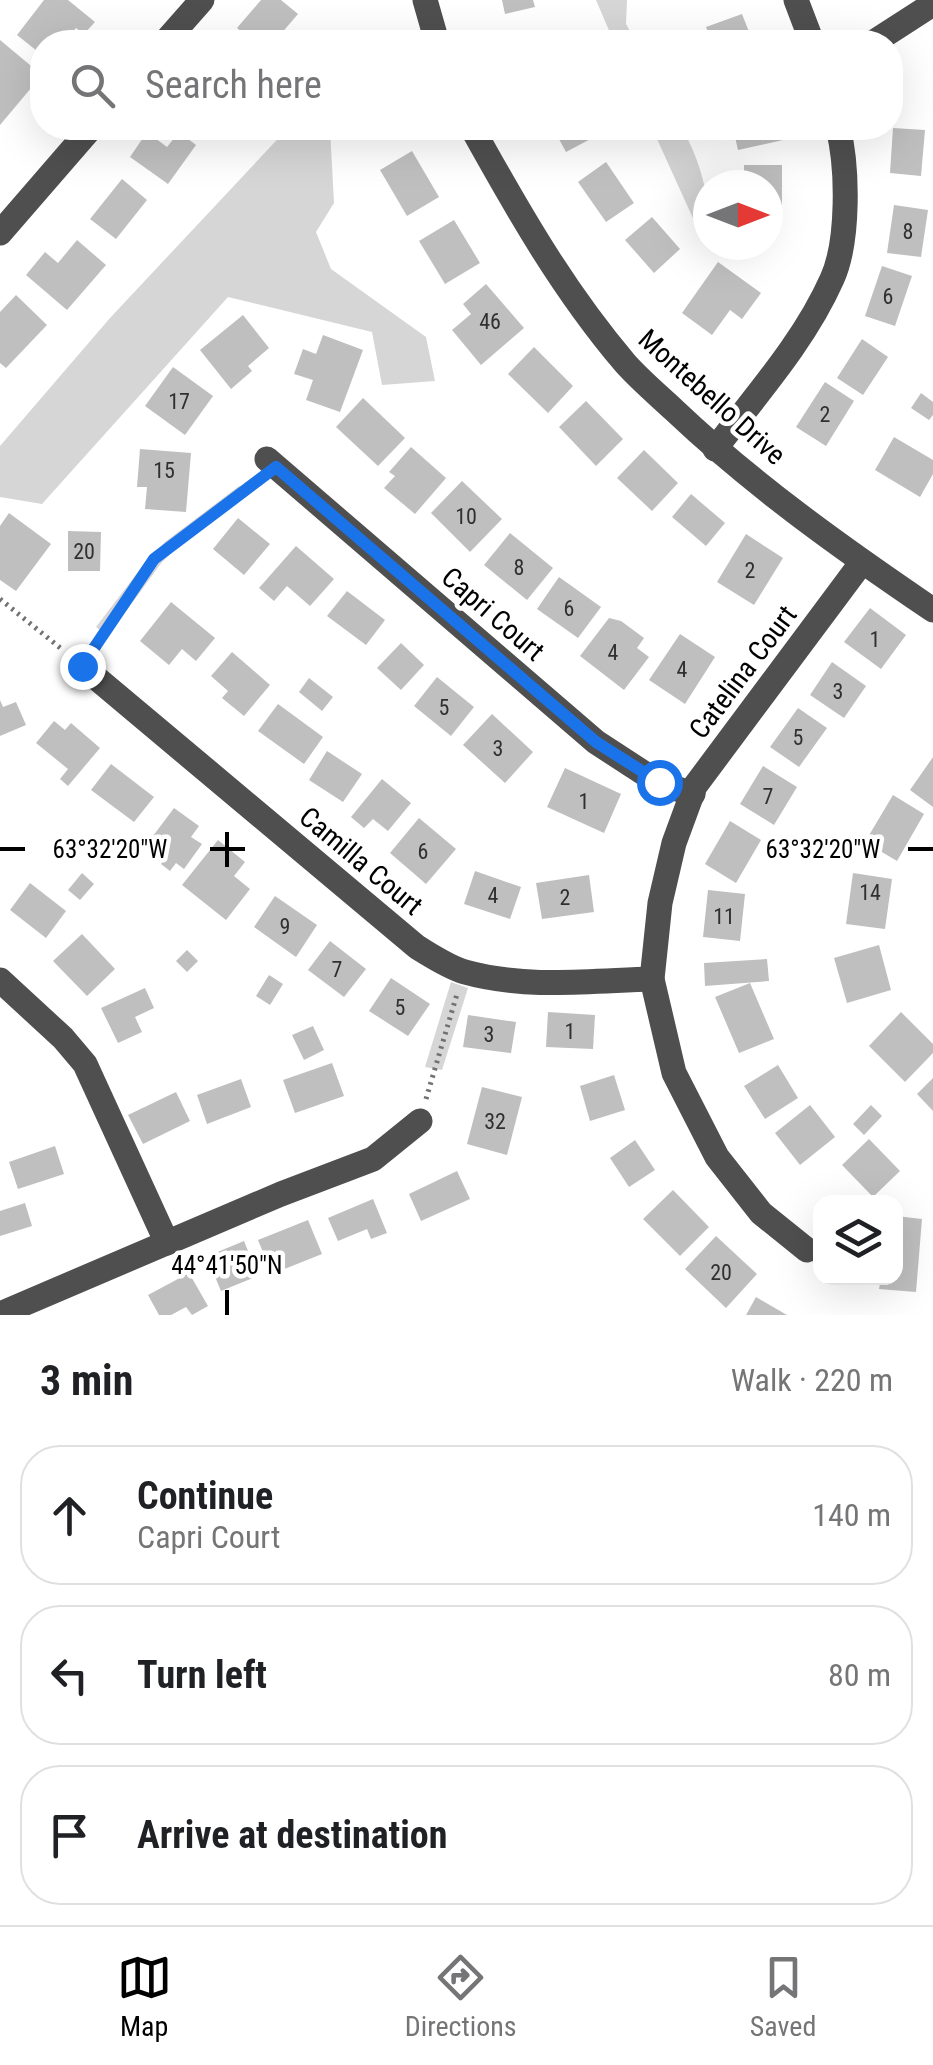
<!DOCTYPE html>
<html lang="en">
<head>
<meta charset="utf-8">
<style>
	:root { --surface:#fff; --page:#f2f2f2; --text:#202124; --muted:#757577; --line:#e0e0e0; --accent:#000 }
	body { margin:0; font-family:"Roboto Condensed",sans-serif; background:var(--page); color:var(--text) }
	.controls { position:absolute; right:30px; bottom:30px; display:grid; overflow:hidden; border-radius:20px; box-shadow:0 10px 40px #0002 }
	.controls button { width:90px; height:90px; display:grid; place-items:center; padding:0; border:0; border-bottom:2px solid var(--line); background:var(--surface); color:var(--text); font:50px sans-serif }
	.compass { position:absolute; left:693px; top:170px; width:90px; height:90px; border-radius:50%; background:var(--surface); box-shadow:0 10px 40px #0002; rotate:90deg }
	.stop { position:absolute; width:30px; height:30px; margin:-22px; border:8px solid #1a73e8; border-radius:50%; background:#fff }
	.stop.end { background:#1a73e8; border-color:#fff; box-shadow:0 2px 10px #0008 }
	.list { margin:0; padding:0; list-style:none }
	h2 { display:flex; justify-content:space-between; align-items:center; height:130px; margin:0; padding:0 40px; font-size:42px }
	h2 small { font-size:32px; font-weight:400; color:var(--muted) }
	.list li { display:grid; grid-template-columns:65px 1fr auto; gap:30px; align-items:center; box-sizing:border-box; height:140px; margin:0 20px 20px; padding:0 20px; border:2px solid var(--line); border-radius:40px }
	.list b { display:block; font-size:38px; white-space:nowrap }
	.list p { margin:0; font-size:32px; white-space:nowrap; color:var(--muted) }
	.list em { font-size:32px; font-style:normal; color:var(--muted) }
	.icon { flex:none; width:55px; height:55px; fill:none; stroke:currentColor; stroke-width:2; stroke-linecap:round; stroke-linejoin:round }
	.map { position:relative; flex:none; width:933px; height:1315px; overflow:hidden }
	.search { position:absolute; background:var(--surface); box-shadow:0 10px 40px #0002; left:30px; right:30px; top:30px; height:110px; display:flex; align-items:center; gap:25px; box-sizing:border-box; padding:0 35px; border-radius:40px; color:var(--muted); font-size:38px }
	.sheet { height:610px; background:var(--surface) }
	nav { display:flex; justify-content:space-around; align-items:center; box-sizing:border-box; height:140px; border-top:2px solid var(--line); background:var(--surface); font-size:28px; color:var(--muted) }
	nav a { display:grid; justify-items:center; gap:5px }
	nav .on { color:var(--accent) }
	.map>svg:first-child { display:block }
	.green { fill:#d6d6d6 }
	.building { fill:#bfbfbf }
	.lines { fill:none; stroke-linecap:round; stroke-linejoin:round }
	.path { stroke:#717171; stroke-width:5; stroke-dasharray:2.5 5; stroke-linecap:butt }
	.minor { stroke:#4f4f4f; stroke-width:25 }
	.route { stroke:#1a73e8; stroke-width:12 }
	.ticks { fill:none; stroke:#000; stroke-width:4 }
	.labels { text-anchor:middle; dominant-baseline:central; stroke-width:9; stroke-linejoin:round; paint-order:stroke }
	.number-label { font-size:22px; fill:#303030 }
	.street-label { font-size:28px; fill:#000; stroke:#fff }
	.ticks-label { font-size:25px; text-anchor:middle; fill:#000; stroke:#fff; stroke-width:9; stroke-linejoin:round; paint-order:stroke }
</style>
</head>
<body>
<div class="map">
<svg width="933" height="1315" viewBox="0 0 933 1315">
	<rect width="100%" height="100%" fill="#fff"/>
	<g class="green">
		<polygon points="596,0 627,0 626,24 636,42 614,42"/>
		<polygon points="288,128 330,128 334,203 316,232 331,269 426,337 435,381 382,385 372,332 228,297 42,504 0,497 0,446 110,318"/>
		<path d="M652 128H682C698 157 708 187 708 221L697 227Z"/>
		<polygon points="239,486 248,495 182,543 162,562 108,636 96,627 141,568 165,542"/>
		<polygon points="451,982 468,988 442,1070 425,1067"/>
	</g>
	<g class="building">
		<polygon points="44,0 68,0 95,22 84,34 76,28 64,42 42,42 42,55 17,35"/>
		<polygon points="261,0 281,0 298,14 274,42 254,42 237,28"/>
		<polygon points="502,0 533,0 535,7 505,14"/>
		<polygon points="742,14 753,42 712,42 706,27"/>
		<polygon points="0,40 42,75 0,125"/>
		<polygon points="553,128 594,128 598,135 566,152"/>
		<polygon points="733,128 781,128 783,140 738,150"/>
		<polygon points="893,128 925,130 921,176 890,173"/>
		<polygon points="147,132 167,147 179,132 196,145 168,184 130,157"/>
		<polygon points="412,151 439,197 407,216 380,170"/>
		<polygon points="606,162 634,203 606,222 578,182"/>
		<polygon points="744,165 782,165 782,213 768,213 768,185 744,185"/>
		<polygon points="122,179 147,200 116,239 90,219"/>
		<polygon points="894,205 928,210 921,257 887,253"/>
		<polygon points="652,217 680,249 654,273 625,240"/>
		<polygon points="454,220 480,263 445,284 419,241"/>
		<polygon points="77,240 106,265 67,310 26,275 45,252 58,263"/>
		<polygon points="718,262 761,293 742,319 730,310 712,335 682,313"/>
		<polygon points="882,266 912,276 895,326 865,316"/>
		<polygon points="486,284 524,328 481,365 452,330 471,314 463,304"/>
		<polygon points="16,295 47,325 6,368 0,363 0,312"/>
		<polygon points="243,315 269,348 248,366 252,371 231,389 200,350"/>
		<polygon points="323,335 363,350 340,412 306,400 313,380 294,374 303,349 316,354"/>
		<polygon points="862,339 888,357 863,395 837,378"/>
		<polygon points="534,347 573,386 548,413 508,374"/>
		<polygon points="173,367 213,396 185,435 145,406"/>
		<polygon points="825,382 854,401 826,446 796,427"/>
		<polygon points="921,393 933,402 933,415 929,420 911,408"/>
		<polygon points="363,398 405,438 378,466 336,427"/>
		<polygon points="586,401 623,439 596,466 559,427"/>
		<polygon points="894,437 933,460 933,474 920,497 875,470"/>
		<polygon points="411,447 446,478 415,514 384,488 395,476 389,472"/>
		<polygon points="140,449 191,453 186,512 145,509 147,487 137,487"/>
		<polygon points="644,450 678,483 652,511 617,478"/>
		<polygon points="462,481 502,519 470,552 431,513"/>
		<polygon points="691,494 725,523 706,546 672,517"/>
		<polygon points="9,513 51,544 16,591 0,580 0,526"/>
		<polygon points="238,518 270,544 244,575 213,549"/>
		<polygon points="68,531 101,532 100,571 68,571"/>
		<polygon points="510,533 553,568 527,600 484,565"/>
		<polygon points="746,534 783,558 754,605 717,582"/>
		<polygon points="296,546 334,579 310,606 287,586 274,601 259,588"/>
		<polygon points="559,577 601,607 578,638 537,609"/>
		<polygon points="347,591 385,620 366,645 327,616"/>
		<polygon points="171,602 215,638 196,661 182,649 169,665 140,641"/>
		<polygon points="870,608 906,635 881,669 844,642"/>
		<polygon points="609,618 621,621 644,638 637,648 649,657 624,690 580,656"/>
		<polygon points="680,634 715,657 685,704 649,680"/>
		<polygon points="401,643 424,665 401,690 377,668"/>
		<polygon points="232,652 270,685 244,716 222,698 228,691 211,676"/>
		<polygon points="832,662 866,686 844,718 810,695"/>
		<polygon points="437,677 474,707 451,736 414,706"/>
		<polygon points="309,678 333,697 322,711 299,692"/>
		<polygon points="0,700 3,707 16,702 26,725 0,736"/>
		<polygon points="278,704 323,737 304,764 258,731"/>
		<polygon points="798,708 827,728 799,767 770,747"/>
		<polygon points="492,714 533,752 505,783 463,745"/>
		<polygon points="54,721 65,730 71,723 100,748 68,786 60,779 68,769 36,743"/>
		<polygon points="327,751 362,774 343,802 309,780"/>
		<polygon points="933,757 933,807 910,790"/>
		<polygon points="111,764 154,797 134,822 91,790"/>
		<polygon points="763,766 797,787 774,825 740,804"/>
		<polygon points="565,768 621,794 604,833 547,807"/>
		<polygon points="382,779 411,803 388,831 373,819 364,828 351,817"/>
		<polygon points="893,795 924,814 897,861 865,842"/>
		<polygon points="174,808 199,826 191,837 202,844 184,869 176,863 170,871 161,864 168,853 150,840"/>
		<polygon points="419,818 456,849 426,884 390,853"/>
		<polygon points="730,821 761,840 736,883 705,864"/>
		<polygon points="218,840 245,862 234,876 250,889 226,920 182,885"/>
		<polygon points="475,871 521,887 510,919 464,904"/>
		<polygon points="82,873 94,884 80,900 68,890"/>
		<polygon points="853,873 892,879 885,929 846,924"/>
		<polygon points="589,875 594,912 542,919 536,883"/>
		<polygon points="30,883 66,911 46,938 10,910"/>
		<polygon points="708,890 745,894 740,941 703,937"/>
		<polygon points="275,896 317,925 296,957 254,927"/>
		<polygon points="82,934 115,969 87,996 53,961"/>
		<polygon points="330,941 366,969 344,997 308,970"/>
		<polygon points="879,945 891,990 847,1003 834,958"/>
		<polygon points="187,950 198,961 187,972 176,961"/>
		<polygon points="767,959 769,981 705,986 704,963"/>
		<polygon points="269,975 283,984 270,1005 256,996"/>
		<polygon points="391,978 430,1004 408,1036 369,1011"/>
		<polygon points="750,983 774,1039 739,1053 715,997"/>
		<polygon points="145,988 154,1008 135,1017 142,1032 118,1043 101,1008"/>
		<polygon points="548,1012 595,1015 593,1049 546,1047"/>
		<polygon points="901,1012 933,1044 933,1053 905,1082 869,1046"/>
		<polygon points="468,1015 516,1022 511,1053 463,1047"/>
		<polygon points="313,1026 324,1050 304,1060 292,1035"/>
		<polygon points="332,1063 344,1096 295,1113 283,1080"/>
		<polygon points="778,1065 798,1098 765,1119 744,1086"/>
		<polygon points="614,1075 625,1110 590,1121 580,1086"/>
		<polygon points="933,1078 933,1111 917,1094"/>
		<polygon points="241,1079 251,1107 207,1124 197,1095"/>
		<polygon points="482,1087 522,1097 507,1155 467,1144"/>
		<polygon points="176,1092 190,1121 143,1144 128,1115"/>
		<polygon points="810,1105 835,1137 800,1165 775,1133"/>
		<polygon points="871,1105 882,1116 864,1135 853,1124"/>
		<polygon points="869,1139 900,1171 873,1197 842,1165"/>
		<polygon points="635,1140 655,1170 629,1187 610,1158"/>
		<polygon points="55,1146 64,1174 18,1189 9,1162"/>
		<polygon points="457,1171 470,1199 421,1221 409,1194"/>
		<polygon points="673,1190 709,1227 680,1256 643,1219"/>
		<polygon points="373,1199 387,1233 371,1239 367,1229 338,1241 328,1218"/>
		<polygon points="25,1203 32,1226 0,1236 0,1211"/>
		<polygon points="896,1216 922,1219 916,1292 879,1289 881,1278 896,1278"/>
		<polygon points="308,1220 322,1254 272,1274 258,1240"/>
		<polygon points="716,1236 757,1274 726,1308 685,1269"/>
		<polygon points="244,1241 258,1276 221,1291 213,1272 221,1269 215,1253"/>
		<polygon points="189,1273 208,1306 192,1315 186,1307 171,1315 159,1315 148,1295"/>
		<polygon points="756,1297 787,1315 746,1315"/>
	</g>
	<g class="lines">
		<g class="path">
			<polyline points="0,599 64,651"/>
			<polyline points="94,647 154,559 256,482"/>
			<polyline points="426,1099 457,994"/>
		</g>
		<g class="minor">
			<polyline points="425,0 437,42"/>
			<polyline points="796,0 812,42"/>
			<polyline points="165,42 202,0"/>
			<polyline points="874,42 933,4"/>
			<path d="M472 128C518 211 563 290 625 363 640 380 658 395 674 410 753 485 843 549 933 610"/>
			<polyline points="0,233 91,128"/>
			<path d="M715 449C756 395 804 342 832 279 849 242 848 167 838 128"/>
			<polyline points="267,459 596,742 659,783 693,794"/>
			<path d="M82 666 417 947C432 956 448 967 465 972 526 989 590 981 652 979"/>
			<polyline points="0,980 63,1038 85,1064 167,1243"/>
			<polyline points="807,1250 761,1213 717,1157 674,1073 652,979 660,903 674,843 695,786 862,562"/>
			<polyline points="0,1314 281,1194 373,1159 420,1121"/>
		</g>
	</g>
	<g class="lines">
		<polyline class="route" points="82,666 154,559 276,467 596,742 659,782"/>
	</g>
	<path class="ticks" d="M227 832V867M0 849H25M210 849H245M908 849H933M227 1290V1315"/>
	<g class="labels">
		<g class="number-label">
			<text x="908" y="231">8</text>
			<text x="888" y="296">6</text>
			<text x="490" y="321">46</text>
			<text x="179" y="401">17</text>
			<text x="825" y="414">2</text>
			<text x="164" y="470">15</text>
			<text x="466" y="516">10</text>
			<text x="84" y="551">20</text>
			<text x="519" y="567">8</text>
			<text x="750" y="570">2</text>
			<text x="569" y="608">6</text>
			<text x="875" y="639">1</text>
			<text x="613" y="652">4</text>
			<text x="682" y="669">4</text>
			<text x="838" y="691">3</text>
			<text x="444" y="707">5</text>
			<text x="798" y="737">5</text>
			<text x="498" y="748">3</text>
			<text x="768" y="796">7</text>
			<text x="584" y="801">1</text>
			<text x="423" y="851">6</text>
			<text x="870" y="892">14</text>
			<text x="493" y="895">4</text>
			<text x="565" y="897">2</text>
			<text x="724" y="916">11</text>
			<text x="285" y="926">9</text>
			<text x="337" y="969">7</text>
			<text x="400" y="1007">5</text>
			<text x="570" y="1031">1</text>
			<text x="489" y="1034">3</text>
			<text x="495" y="1121">32</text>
			<text x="721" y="1272">20</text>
		</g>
		<g class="street-label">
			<text transform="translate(712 397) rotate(42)">Montebello Drive</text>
			<text transform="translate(493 614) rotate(41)">Capri Court</text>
			<text transform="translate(743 672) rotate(-53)">Catelina Court</text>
			<text transform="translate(361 861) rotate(40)">Camilla Court</text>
		</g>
	</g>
	<g class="ticks-label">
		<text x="823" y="858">63°32'20"W</text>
		<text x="110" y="858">63°32'20"W</text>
		<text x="227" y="1274">44°41'50"N</text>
	</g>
</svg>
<div class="controls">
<button><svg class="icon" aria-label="layers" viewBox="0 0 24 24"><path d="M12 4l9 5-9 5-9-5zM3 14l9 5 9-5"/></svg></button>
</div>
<svg class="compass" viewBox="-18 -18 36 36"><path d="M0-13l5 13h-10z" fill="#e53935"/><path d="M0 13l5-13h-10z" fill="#757577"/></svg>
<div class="stop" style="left:659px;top:782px"></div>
<div class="stop end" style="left:82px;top:666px"></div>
<div class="search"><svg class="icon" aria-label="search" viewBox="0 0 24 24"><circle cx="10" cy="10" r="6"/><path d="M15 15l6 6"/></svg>Search here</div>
</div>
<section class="sheet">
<h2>3 min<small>Walk · 220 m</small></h2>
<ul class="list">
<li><svg class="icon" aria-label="ahead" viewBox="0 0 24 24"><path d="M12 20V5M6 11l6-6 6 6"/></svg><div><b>Continue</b><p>Capri Court</p></div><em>140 m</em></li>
<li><svg class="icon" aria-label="left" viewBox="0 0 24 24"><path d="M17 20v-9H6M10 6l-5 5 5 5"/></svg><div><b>Turn left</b></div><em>80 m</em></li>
<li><svg class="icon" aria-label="arrive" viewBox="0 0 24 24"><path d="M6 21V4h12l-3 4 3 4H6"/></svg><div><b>Arrive at destination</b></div></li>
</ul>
</section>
<nav>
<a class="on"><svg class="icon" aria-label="map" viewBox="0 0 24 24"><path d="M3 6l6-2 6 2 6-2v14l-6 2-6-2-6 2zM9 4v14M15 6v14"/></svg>Map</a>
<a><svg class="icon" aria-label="directions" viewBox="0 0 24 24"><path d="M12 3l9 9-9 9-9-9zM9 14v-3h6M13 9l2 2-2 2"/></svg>Directions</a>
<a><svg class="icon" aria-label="saved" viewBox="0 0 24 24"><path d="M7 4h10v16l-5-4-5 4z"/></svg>Saved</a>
</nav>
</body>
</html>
